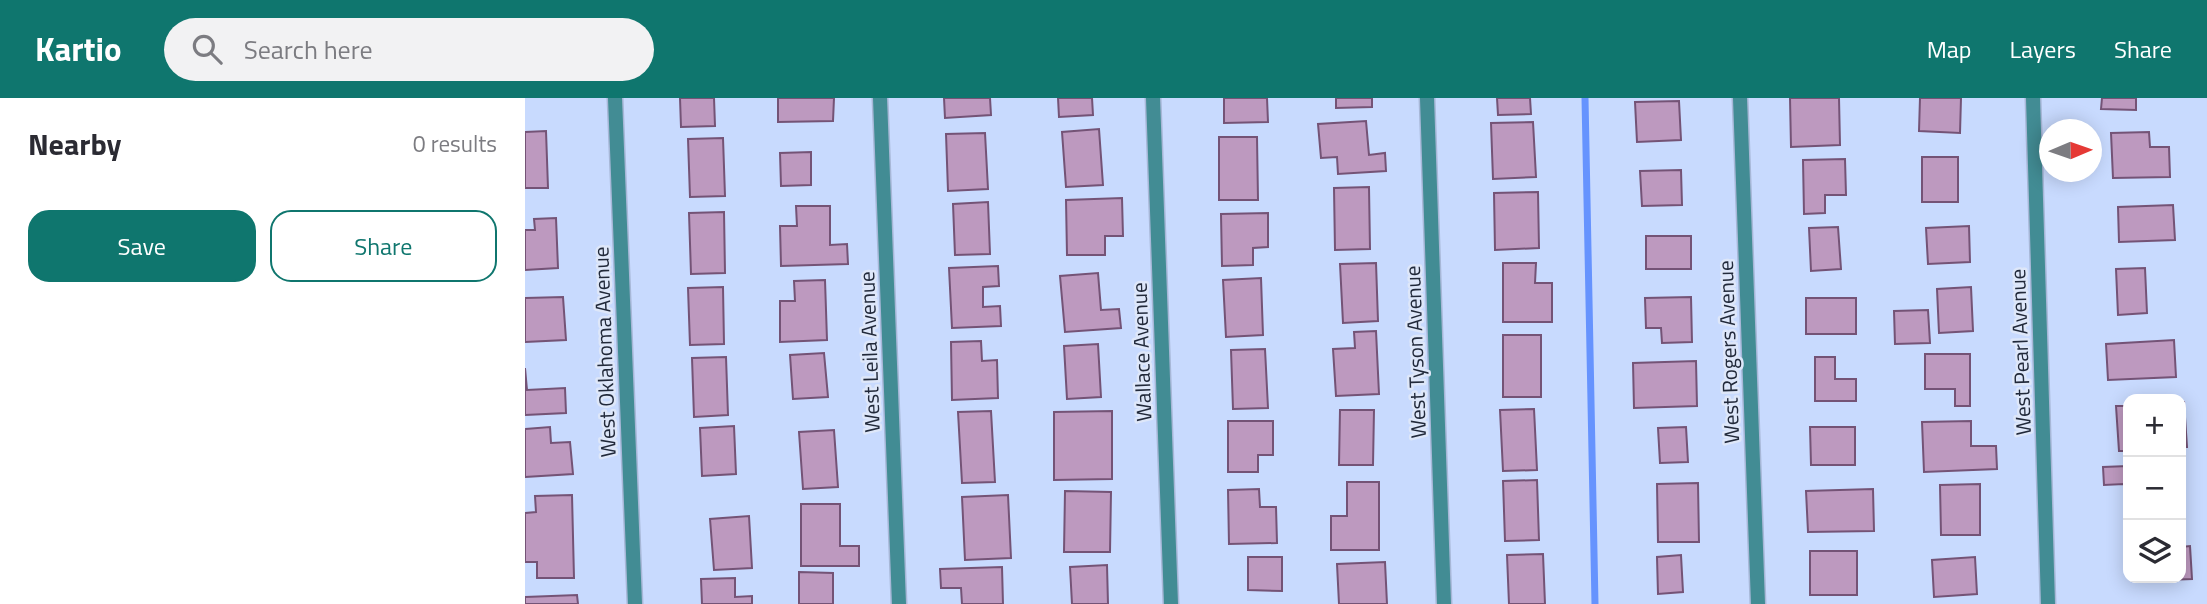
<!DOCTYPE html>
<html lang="en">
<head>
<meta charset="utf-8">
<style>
	:root { --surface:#fff; --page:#f2f2f3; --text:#2b2b33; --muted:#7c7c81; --line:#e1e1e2; --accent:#0f766e }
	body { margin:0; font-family:"Titillium Web",sans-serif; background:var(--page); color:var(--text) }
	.controls { position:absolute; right:21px; bottom:21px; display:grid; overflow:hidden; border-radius:14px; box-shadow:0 4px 18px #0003 }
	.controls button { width:63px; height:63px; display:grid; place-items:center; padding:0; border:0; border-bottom:2px solid var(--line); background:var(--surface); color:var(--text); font:35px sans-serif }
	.compass { position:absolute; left:1514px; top:21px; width:63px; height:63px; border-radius:50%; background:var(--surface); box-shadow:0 4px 18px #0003; rotate:88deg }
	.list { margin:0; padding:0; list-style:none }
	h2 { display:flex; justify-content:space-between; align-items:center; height:91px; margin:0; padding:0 28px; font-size:30px }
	h2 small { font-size:23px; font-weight:400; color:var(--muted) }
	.actions { display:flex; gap:14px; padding:21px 28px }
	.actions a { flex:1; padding:16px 0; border:2px solid var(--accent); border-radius:21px; text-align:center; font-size:24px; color:var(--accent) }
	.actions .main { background:var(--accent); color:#fff }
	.icon { flex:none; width:38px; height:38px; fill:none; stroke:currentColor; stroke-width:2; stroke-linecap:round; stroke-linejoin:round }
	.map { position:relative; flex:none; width:1682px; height:506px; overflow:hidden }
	header { display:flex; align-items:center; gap:42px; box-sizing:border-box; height:98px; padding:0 35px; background:var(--accent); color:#fff }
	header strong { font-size:33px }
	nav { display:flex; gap:38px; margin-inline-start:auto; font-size:24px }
	.search { width:490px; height:63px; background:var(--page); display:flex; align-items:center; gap:18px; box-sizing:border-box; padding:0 24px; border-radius:38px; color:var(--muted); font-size:26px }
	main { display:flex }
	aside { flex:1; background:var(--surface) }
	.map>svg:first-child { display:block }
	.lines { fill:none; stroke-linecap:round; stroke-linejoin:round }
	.stream { stroke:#6693fe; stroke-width:7 }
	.building { fill:#bd99bf; stroke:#745376; stroke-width:2 }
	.minor-casing { stroke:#a7b7d7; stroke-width:17 }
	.minor { stroke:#428c94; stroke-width:14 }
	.labels { text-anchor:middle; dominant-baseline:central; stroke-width:5; stroke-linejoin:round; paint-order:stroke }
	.street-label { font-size:21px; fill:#21293a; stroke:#dee7f9 }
</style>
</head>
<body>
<header>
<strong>Kartio</strong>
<div class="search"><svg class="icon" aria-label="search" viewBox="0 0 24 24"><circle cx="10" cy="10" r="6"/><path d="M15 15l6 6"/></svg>Search here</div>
<nav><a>Map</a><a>Layers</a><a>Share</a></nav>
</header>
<main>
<aside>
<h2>Nearby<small>0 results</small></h2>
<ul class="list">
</ul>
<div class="actions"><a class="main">Save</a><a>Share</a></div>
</aside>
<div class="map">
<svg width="1682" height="506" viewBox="0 0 1682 506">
	<rect width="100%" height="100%" fill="#c8dafe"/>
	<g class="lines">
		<polyline class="stream" points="1060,0 1070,506"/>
	</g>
	<g class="building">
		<polygon points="155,0 189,0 190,28 156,29"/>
		<polygon points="253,0 309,0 308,23 253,24"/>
		<polygon points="419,0 465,0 466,17 420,20"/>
		<polygon points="533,0 567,0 568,17 534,19"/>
		<polygon points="699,0 742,0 743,24 699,25"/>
		<polygon points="811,0 847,0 847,9 811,10"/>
		<polygon points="972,0 1005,0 1006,16 973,17"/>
		<polygon points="1265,0 1314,0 1315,47 1266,49"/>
		<polygon points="1395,0 1436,0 1435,35 1394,33"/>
		<polygon points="1577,0 1611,0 1611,12 1576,11"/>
		<polygon points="1154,3 1156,42 1112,44 1110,4"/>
		<polygon points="841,23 844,57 860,55 861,73 813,76 812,59 796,60 793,26"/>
		<polygon points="1008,24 1011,79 968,81 966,25"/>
		<polygon points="574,31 578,87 541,89 537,34"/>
		<polygon points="21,33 23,90 0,90 0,34"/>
		<polygon points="1624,34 1625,49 1644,49 1645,79 1588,80 1586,35"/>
		<polygon points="460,35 463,91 423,93 421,36"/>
		<polygon points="694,39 732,39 733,102 694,102"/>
		<polygon points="198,40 200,98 165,99 163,41"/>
		<polygon points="286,54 286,87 256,88 255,55"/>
		<rect x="1397" y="59" width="36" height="45"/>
		<polygon points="1320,61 1321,97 1300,97 1300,115 1279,116 1278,62"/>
		<polygon points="1156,72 1157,107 1117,108 1115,73"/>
		<polygon points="844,89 845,151 810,152 809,90"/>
		<polygon points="1013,94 1014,150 970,152 969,95"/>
		<polygon points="597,100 598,138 580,138 580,157 542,157 541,102"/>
		<polygon points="463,104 465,156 430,157 428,106"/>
		<polygon points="1648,107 1650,142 1594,144 1593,109"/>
		<polygon points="271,108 305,108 305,147 322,146 323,166 256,168 255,128 272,128"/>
		<polygon points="199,114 200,175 166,176 164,115"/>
		<polygon points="743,115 743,149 728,150 728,167 697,168 696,116"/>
		<polygon points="31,120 33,170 0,172 0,132 10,132 9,121"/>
		<polygon points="1444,128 1445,164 1403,166 1401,130"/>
		<polygon points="1313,129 1316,171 1286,173 1284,130"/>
		<rect x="1121" y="138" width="45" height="33"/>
		<polygon points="851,165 853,223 818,225 815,166"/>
		<polygon points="978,165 1011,165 1010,185 1027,185 1027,224 978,224"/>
		<polygon points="473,168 474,188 458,189 458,209 475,208 476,228 427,230 424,170"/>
		<polygon points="1620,170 1622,215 1593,217 1591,171"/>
		<polygon points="573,175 576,212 594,211 596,230 540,234 535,178"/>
		<polygon points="736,180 738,237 701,239 698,182"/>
		<polygon points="300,182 302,242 255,244 255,203 270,203 269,183"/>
		<polygon points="198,189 199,246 165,247 163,190"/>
		<polygon points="1446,189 1448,233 1414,235 1412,191"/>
		<polygon points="38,199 41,242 0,244 0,200"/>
		<polygon points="1166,199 1167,244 1137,245 1136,230 1121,230 1120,200"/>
		<rect x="1281" y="200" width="50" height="36"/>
		<polygon points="1403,212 1405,245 1370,246 1369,213"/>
		<polygon points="851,233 854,296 811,298 808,251 830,250 829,234"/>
		<rect x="978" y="237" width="38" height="62"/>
		<polygon points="1649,242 1651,279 1583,282 1581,246"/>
		<polygon points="456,243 457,263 472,262 473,300 427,302 426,244"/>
		<polygon points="573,246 576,299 542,301 539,248"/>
		<polygon points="740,251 743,310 708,311 706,252"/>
		<polygon points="299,255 303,299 268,301 265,257"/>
		<polygon points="1400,256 1445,256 1445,308 1430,308 1430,291 1400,291"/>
		<polygon points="201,259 203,317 169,319 167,260"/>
		<polygon points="1290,259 1310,259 1310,281 1331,281 1331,303 1290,303"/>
		<polygon points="1171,263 1172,308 1109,310 1108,265"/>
		<polygon points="0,270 2,292 40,290 41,315 0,317"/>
		<polygon points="1656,304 1659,304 1662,349 1656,349"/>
		<polygon points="1591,308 1603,308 1603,353 1594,353"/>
		<polygon points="1009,311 1012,372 978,373 975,312"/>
		<polygon points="815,312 849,312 848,367 814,367"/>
		<polygon points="466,313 470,384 437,385 433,314"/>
		<polygon points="587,313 587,381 529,382 529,314"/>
		<polygon points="703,323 748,323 748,357 733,357 733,374 703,374"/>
		<polygon points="1446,323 1446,348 1471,348 1472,371 1399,374 1397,324"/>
		<polygon points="209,328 211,376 177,378 175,330"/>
		<polygon points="25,329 26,345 45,344 48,376 0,379 0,331"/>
		<polygon points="1161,329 1163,364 1135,365 1133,330"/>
		<polygon points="1285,329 1330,329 1330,367 1286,367"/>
		<polygon points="309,332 313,389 278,391 274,334"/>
		<polygon points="1603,368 1603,422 1601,422 1599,386 1579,387 1578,369"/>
		<polygon points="1012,382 1014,442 980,443 978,383"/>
		<polygon points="822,384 854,384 854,452 806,452 806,418 822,418"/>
		<polygon points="1173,385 1174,444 1133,444 1132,386"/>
		<polygon points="1455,386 1455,437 1416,437 1415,387"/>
		<polygon points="734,391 735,409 751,409 752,445 704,446 703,392"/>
		<polygon points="1348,391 1349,433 1283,434 1281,393"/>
		<polygon points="540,393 586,394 585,454 539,454"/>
		<polygon points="47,397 49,480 12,480 12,464 0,464 0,415 11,414 10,398"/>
		<polygon points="483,397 486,460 440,462 437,399"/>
		<polygon points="276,406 315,406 315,448 334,448 334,468 276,468"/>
		<polygon points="224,418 227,470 189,472 185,421"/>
		<polygon points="1665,448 1667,481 1614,483 1614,480 1656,480 1656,449"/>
		<rect x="1285" y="453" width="47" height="44"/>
		<polygon points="1018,456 1020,506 984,506 982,457"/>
		<polygon points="1156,457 1158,494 1133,496 1132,459"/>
		<polygon points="723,459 757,459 757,493 723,492"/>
		<polygon points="1450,459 1452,496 1409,499 1407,462"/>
		<polygon points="860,464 862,506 814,506 812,466"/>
		<polygon points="582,467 583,506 547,506 545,469"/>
		<polygon points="477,469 478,506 437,506 436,490 416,490 415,471"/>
		<polygon points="274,474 308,475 308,506 274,506"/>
		<polygon points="210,480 210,499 227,498 227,506 177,506 176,481"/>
		<polygon points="52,497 53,506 0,506 0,499"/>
	</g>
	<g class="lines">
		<g class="minor-casing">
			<g id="minor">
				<polyline points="90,0 110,506"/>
				<polyline points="355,0 374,506"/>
				<polyline points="628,0 646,506"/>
				<polyline points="902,0 919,506"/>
				<polyline points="1215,0 1233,506"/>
				<polyline points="1508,0 1523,506"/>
			</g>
		</g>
		<use href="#minor" class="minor"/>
	</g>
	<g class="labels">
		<g class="street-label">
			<text transform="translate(79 254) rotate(-92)">West Oklahoma Avenue</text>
			<text transform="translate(344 254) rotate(-92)">West Leila Avenue</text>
			<text transform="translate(616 254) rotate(-92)">Wallace Avenue</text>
			<text transform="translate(890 254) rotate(-92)">West Tyson Avenue</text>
			<text transform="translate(1203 254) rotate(-92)">West Rogers Avenue</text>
			<text transform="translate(1495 254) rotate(-92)">West Pearl Avenue</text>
		</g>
	</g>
</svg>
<div class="controls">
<button>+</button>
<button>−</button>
<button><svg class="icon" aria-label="layers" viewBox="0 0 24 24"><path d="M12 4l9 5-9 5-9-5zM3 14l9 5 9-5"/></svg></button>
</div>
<svg class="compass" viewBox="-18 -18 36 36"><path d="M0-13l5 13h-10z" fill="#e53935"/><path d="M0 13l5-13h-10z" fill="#7c7c81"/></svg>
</div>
</main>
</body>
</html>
